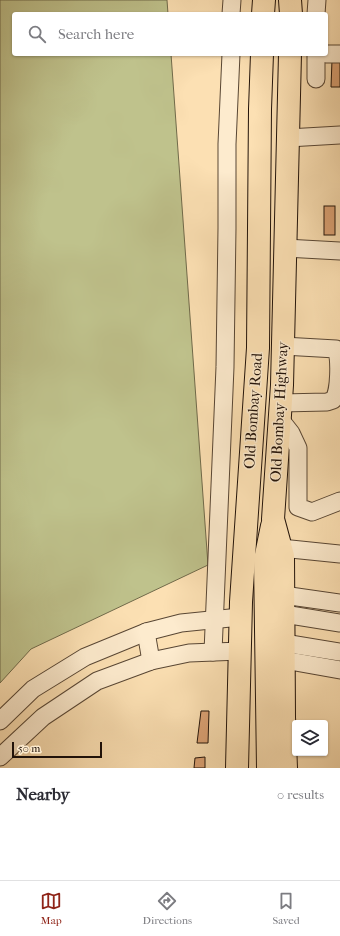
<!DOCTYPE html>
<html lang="en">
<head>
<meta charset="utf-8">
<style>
	:root { --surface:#fff; --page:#f2f2f3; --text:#2b2b33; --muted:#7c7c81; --line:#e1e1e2; --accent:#8f2418 }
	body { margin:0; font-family:"IM FELL French Canon",serif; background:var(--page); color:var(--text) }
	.controls { position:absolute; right:12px; bottom:12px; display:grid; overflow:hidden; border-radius:4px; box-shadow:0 1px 3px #0004 }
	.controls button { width:36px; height:36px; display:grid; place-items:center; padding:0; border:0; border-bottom:1px solid var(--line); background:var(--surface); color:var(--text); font:20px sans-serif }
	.scale { position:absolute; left:12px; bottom:10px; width:90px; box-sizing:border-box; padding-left:4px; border:2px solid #211209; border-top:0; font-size:11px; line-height:14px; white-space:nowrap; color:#211209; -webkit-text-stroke:3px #fdebce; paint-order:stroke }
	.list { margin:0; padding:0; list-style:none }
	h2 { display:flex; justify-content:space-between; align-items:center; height:52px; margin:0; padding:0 16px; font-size:17px }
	h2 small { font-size:13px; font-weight:400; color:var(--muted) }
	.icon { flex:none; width:22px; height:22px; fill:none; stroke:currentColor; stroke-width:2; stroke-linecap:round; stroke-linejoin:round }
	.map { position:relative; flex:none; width:340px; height:768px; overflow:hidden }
	.search { position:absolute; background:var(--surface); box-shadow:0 1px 3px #0004; left:12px; right:12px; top:12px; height:44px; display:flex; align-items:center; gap:10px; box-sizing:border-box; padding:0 14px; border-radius:4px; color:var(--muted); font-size:15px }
	.sheet { height:112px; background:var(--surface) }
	nav { display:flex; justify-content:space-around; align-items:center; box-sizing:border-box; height:56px; border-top:1px solid var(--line); background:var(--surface); font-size:11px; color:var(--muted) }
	nav a { display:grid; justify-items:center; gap:2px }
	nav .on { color:var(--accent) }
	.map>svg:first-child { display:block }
	.green { fill:#bfc28c; stroke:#706a4a }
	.building { fill:#dda375; stroke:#211209 }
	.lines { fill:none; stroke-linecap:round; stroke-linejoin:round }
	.minor-casing { stroke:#584634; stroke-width:19 }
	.major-casing { stroke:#211209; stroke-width:24 }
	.minor { stroke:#fdebce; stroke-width:17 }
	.major { stroke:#fce0b3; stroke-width:22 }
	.labels { text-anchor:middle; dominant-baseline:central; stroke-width:3; stroke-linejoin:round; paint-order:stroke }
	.street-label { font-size:15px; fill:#211209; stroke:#fdebce }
</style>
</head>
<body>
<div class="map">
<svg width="340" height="768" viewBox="0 0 340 768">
	<rect width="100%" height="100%" fill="#fce0b3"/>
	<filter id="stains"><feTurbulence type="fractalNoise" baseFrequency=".005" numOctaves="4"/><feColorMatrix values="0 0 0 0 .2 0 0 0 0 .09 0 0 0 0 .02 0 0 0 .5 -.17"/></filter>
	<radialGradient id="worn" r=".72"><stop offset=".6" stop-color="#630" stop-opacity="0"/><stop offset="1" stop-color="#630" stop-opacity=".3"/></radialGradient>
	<polygon class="green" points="0,0 167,0 168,14 14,14 14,54 171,54 208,565 31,649 0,683"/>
	<g class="building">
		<polygon points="332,60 340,60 340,87 331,87"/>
		<rect x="324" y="206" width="11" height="29"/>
		<polygon points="201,711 209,711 208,743 197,743"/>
		<polygon points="205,757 205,768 194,768 195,758"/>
	</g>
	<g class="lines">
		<g class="minor-casing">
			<g id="minor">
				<polyline points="231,14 232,0"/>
				<polyline points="316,14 317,0"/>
				<polyline points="326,54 340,54"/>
				<polyline points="316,79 316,54"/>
				<polyline points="288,138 340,135"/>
				<polyline points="285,248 340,251"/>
				<path d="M281 403 327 402 333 400C340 392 340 358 336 349L283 346"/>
				<polyline points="280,419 291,433 298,448 298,507 312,512 340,501"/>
				<polyline points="281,548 340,554"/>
				<polyline points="283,595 340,603"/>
				<polyline points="284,614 340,623"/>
				<polyline points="146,632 151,661"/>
				<polyline points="284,643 340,652"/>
				<polyline points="213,652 225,367 227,228 227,144 231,54"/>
				<polyline points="284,660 340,670"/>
				<polyline points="0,721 33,689 85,657 146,632 181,623 240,617"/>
				<polyline points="0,757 43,717 97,681 151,661 189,653 240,651"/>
			</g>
		</g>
		<g class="major-casing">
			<g id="major">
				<polyline points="290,0 291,14"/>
				<polyline points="263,14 264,0"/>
				<polyline points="237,768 241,602 258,348 260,109 262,54"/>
				<polyline points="268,768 265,560 272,526"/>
				<polyline points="286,768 284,717 283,556 273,519 282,385 290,54"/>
			</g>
		</g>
		<use href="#minor" class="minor"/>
		<use href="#major" class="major"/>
	</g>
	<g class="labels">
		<g class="street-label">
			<text transform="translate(253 411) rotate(-86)">Old Bombay Road</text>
			<text transform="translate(279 412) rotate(-87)">Old Bombay Highway</text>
		</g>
	</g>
	<rect width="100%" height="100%" filter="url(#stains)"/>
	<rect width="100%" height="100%" fill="url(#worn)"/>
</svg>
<div class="controls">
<button><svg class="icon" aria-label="layers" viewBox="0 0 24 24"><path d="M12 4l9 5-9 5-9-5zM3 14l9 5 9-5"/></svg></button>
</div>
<div class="scale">50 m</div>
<div class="search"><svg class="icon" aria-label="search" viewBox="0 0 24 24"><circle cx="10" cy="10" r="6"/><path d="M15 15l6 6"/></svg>Search here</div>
</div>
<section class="sheet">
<h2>Nearby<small>0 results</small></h2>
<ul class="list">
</ul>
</section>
<nav>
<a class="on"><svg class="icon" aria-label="map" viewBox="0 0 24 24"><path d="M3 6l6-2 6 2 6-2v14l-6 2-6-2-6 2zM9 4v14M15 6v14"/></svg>Map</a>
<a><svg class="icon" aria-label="directions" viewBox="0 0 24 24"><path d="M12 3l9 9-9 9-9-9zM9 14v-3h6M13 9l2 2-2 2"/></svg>Directions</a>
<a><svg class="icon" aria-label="saved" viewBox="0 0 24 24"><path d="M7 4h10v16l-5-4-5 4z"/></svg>Saved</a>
</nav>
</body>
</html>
